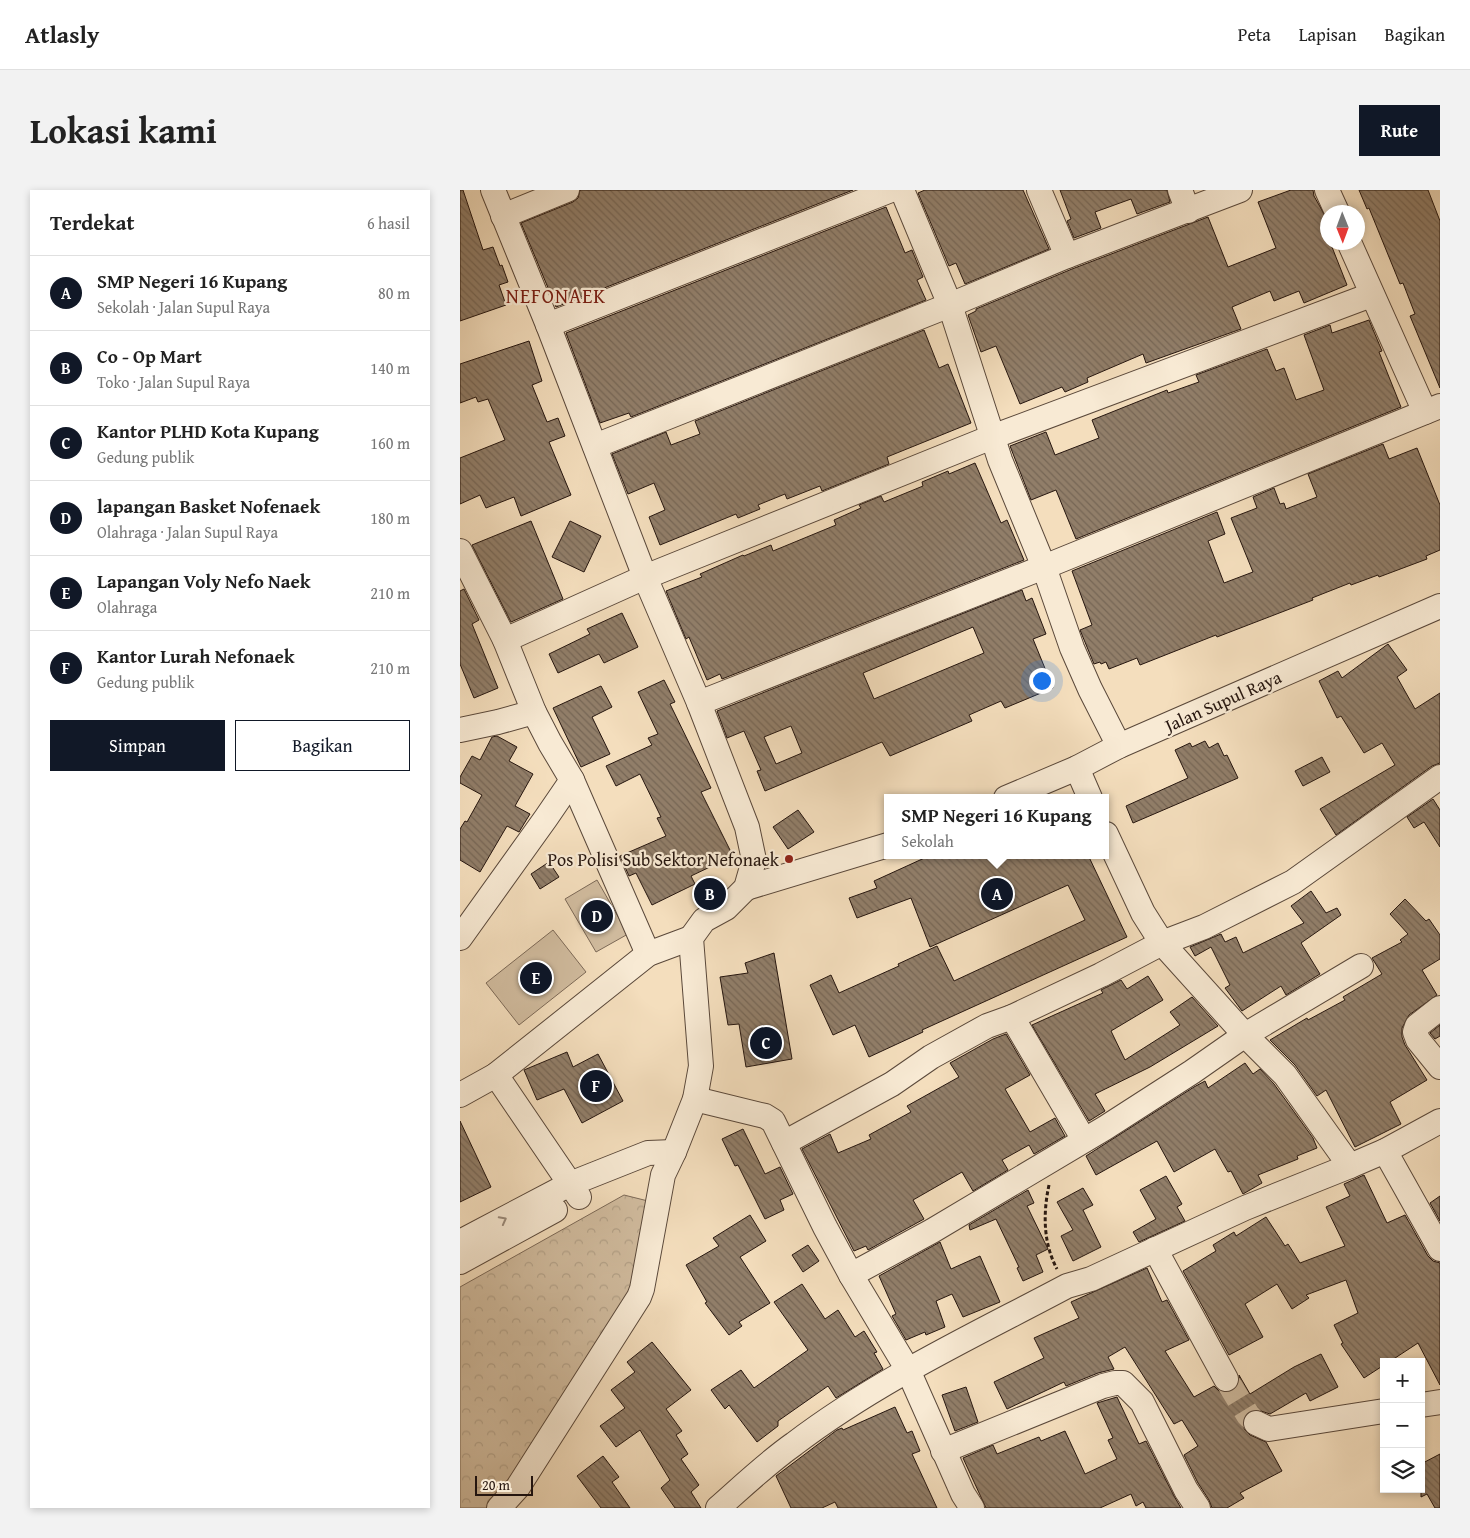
<!DOCTYPE html>
<html lang="id">
<head>
<meta charset="utf-8">
<style>
	:root { --surface:#fff; --page:#f2f2f2; --text:#222; --muted:#767676; --line:#e0e0e0; --accent:#111827 }
	body { margin:0; font-family:"Gentium Book Plus",serif; background:var(--page); color:var(--text) }
	.controls { position:absolute; right:15px; bottom:15px; display:grid; overflow:hidden; border-radius:0px; box-shadow:0 2px 8px #0003 }
	.controls button { width:45px; height:45px; display:grid; place-items:center; padding:0; border:0; border-bottom:1px solid var(--line); background:var(--surface); color:var(--text); font:25px sans-serif }
	.compass { position:absolute; left:860px; top:15px; width:45px; height:45px; border-radius:50%; background:var(--surface); box-shadow:0 2px 8px #0003; rotate:179deg }
	.scale { position:absolute; left:15px; bottom:12px; width:58px; box-sizing:border-box; padding-left:5px; border:2px solid #26160f; border-top:0; font-size:14px; line-height:18px; white-space:nowrap; color:#26160f; -webkit-text-stroke:4px #f8ead4; paint-order:stroke }
	.you { position:absolute; left:581px; top:490px; width:18px; height:18px; margin:-12px; border:4px solid #fff; border-radius:50%; background:#1a73e8; box-shadow:0 0 0 8px #1a73e833 }
	.badge { display:grid; place-items:center; width:32px; height:32px; border-radius:50%; background:var(--accent); color:#fff; font-size:16px; font-weight:700 }
	.pin { position:absolute; translate:-50% -50%; border:2px solid #fff; box-shadow:0 1px 5px #0006 }
	.popup { position:absolute; left:424px; top:604px; width:225px; height:65px; box-sizing:border-box; display:grid; place-content:center; border-radius:0px; background:var(--surface); filter:drop-shadow(0 1px 4px #0005); font-size:16px; white-space:nowrap; color:var(--muted) }
	.popup b { font-size:19px; color:var(--text) }
	.popup::after { content:''; position:absolute; left:50%; top:100%; margin-left:-10px; border:10px solid transparent; border-top-color:var(--surface) }
	.list { margin:0; padding:0; list-style:none }
	h2 { display:flex; justify-content:space-between; align-items:center; height:65px; margin:0; padding:0 20px; font-size:21px }
	h2 small { font-size:16px; font-weight:400; color:var(--muted) }
	.list li { display:grid; grid-template-columns:32px 1fr auto; gap:15px; align-items:center; box-sizing:border-box; height:75px; padding:0 20px; border-top:1px solid var(--line) }
	.list b { display:block; font-size:19px; white-space:nowrap }
	.list p { margin:0; font-size:16px; white-space:nowrap; color:var(--muted) }
	.list em { font-size:16px; font-style:normal; color:var(--muted) }
	.actions { display:flex; gap:10px; padding:15px 20px }
	.actions a { flex:1; padding:11px 0; border:1px solid var(--accent); border-radius:0px; text-align:center; font-size:18px; color:var(--accent) }
	.actions .main { background:var(--accent); color:#fff }
	.icon { flex:none; width:28px; height:28px; fill:none; stroke:currentColor; stroke-width:2; stroke-linecap:round; stroke-linejoin:round }
	.map { position:relative; flex:none; width:980px; height:1318px; overflow:hidden; border-radius:0px }
	header { display:flex; align-items:center; gap:30px; box-sizing:border-box; height:70px; padding:0 25px; background:var(--surface); border-bottom:1px solid var(--line) }
	header strong { font-size:24px }
	nav { display:flex; gap:28px; margin-inline-start:auto; font-size:18px }
	.intro { display:flex; align-items:center; justify-content:space-between; box-sizing:border-box; height:120px; padding:0 30px }
	h1 { margin:0; font-size:35px }
	.button { padding:12px 22px; border-radius:0px; background:var(--accent); color:#fff; font-size:18px; font-weight:700 }
	main { display:flex; gap:30px; padding:0 30px }
	aside { flex:1; background:var(--surface); border-radius:0px; box-shadow:0 2px 8px #0003 }
	.map>svg:first-child { display:block }
	.forest { fill:url(#forest-crowns); stroke:#7c6957 }
	.garden { fill:#d1bc9f; stroke:#7c6957 }
	.building { fill:url(#building-back-hatch); stroke:#26160f; fill-rule:evenodd }
	.lines { fill:none; stroke-linecap:round; stroke-linejoin:round }
	.minor-tunnel { stroke:#cbb69a; stroke-width:24; stroke-dasharray:24 12; stroke-linecap:butt }
	.minor-casing { stroke:#5a483a; stroke-width:26 }
	.path { stroke:#26160f; stroke-width:3; stroke-dasharray:4 2.5; stroke-linecap:butt }
	.minor { stroke:#f8ead4; stroke-width:24 }
	.oneway { stroke:#9a8b7b }
	.poi-dot { fill:#8f2418; stroke:#f8ead4; stroke-width:2 }
	.labels { text-anchor:middle; dominant-baseline:central; stroke-width:4.5; stroke-linejoin:round; paint-order:stroke }
	.street-label { font-size:18px; fill:#26160f; stroke:#f8ead4 }
	.poi-label { font-size:18px; fill:#26160f; stroke:#f8ead4; text-anchor:end }
	.quarter-label { font-size:20px; letter-spacing:1px; fill:#7a1f14; stroke:#f8ead4 }
</style>
</head>
<body>
<header>
<strong>Atlasly</strong>
<nav><a>Peta</a><a>Lapisan</a><a>Bagikan</a></nav>
</header>
<div class="intro"><h1>Lokasi kami</h1><a class="button">Rute</a></div>
<main>
<aside>
<h2>Terdekat<small>6 hasil</small></h2>
<ul class="list">
<li><span class="badge">A</span><div><b>SMP Negeri 16 Kupang</b><p>Sekolah · Jalan Supul Raya</p></div><em>80 m</em></li>
<li><span class="badge">B</span><div><b>Co - Op Mart</b><p>Toko · Jalan Supul Raya</p></div><em>140 m</em></li>
<li><span class="badge">C</span><div><b>Kantor PLHD Kota Kupang</b><p>Gedung publik</p></div><em>160 m</em></li>
<li><span class="badge">D</span><div><b>lapangan Basket Nofenaek</b><p>Olahraga · Jalan Supul Raya</p></div><em>180 m</em></li>
<li><span class="badge">E</span><div><b>Lapangan Voly Nefo Naek</b><p>Olahraga</p></div><em>210 m</em></li>
<li><span class="badge">F</span><div><b>Kantor Lurah Nefonaek</b><p>Gedung publik</p></div><em>210 m</em></li>
</ul>
<div class="actions"><a class="main">Simpan</a><a>Bagikan</a></div>
</aside>
<div class="map">
<svg width="980" height="1318" viewBox="0 0 980 1318">
	<defs>
		<pattern id="forest-crowns" width="20" height="18" patternUnits="userSpaceOnUse" patternTransform="scale(1.25)"><rect width="20" height="18" fill="#d1bc9f"/><path d="M2 6a3 3 0 1 1 6 0M12 15a3 3 0 1 1 6 0" fill="none" stroke="#b3a188"/></pattern>
		<pattern id="building-back-hatch" width="6" height="6" patternUnits="userSpaceOnUse" patternTransform="scale(1.25)"><rect width="6" height="6" fill="#917e69"/><path d="M-1 5l2 2M0 0l6 6M5-1l2 2" fill="none" stroke="#766655"/></pattern>
	</defs>
	<rect width="100%" height="100%" fill="#f4debd"/>
	<filter id="stains"><feTurbulence type="fractalNoise" baseFrequency=".004" numOctaves="4"/><feColorMatrix values="0 0 0 0 .2 0 0 0 0 .09 0 0 0 0 .02 0 0 0 .5 -.17"/></filter>
	<radialGradient id="worn" r=".72"><stop offset=".6" stop-color="#630" stop-opacity="0"/><stop offset="1" stop-color="#630" stop-opacity=".3"/></radialGradient>
	<polygon class="forest" points="164,1005 188,1011 177,1106 57,1289 26,1318 0,1318 0,1097"/>
	<g class="garden">
		<polygon points="137,690 168,744 136,762 105,709"/>
		<polygon points="93,740 126,782 59,835 26,793"/>
	</g>
	<g class="building">
		<polygon points="0,0 3,0 23,60 33,57 40,76 42,75 48,92 39,95 46,115 0,131"/>
		<polygon points="120,0 393,0 96,117 61,33 113,12 118,8"/>
		<polygon points="465,0 563,0 589,59 505,94 496,73 489,76 458,3"/>
		<polygon points="600,0 707,0 710,12 677,24 671,9 635,22 641,38 614,48 607,31 611,29"/>
		<polygon points="831,0 853,0 854,6 868,31 868,52 870,52 887,95 844,113 839,101 814,111 810,101 772,117 781,139 686,173 683,164 627,188 628,192 605,202 602,197 560,214 536,156 521,162 508,125 516,121 516,119 612,79 748,27 768,77 816,58 798,12"/>
		<polygon points="899,0 968,0 980,31 980,198 950,126 955,124 943,93 940,94 909,18 907,19"/>
		<polygon points="426,17 445,63 452,60 463,87 457,90 466,110 171,227 169,223 140,233 106,143"/>
		<polygon points="909,130 922,161 919,162 941,217 616,349 596,300 571,310 550,256 586,242 595,265 639,248 632,230 707,200 708,203 739,192 736,185 807,159 816,181 824,178 836,210 864,200 844,145 870,135 872,143"/>
		<polygon points="464,140 479,178 488,174 511,233 427,267 429,274 362,301 360,296 327,309 325,304 298,315 300,319 278,328 276,324 200,355 189,327 205,320 194,293 168,304 152,264 206,242 211,255 240,244 235,231"/>
		<polygon points="69,151 82,191 72,195 87,232 98,228 105,246 89,252 111,305 61,326 54,307 26,318 20,305 0,314 0,268 45,250 28,209 18,212 16,207 0,213 0,174"/>
		<polygon points="923,254 929,269 957,258 980,315 980,360 966,366 967,369 919,387 918,385 891,395 890,393 852,408 853,410 757,447 756,445 680,475 677,468 649,479 646,472 641,474 640,472 634,474 620,440 632,435 612,381 757,322 765,344 748,351 764,393 793,382 771,328 797,318 793,307 814,298 820,314 824,313 826,319 857,307 848,284"/>
		<polygon points="515,273 541,333 547,330 564,370 262,489 260,484 247,490 229,447 226,449 206,401 242,387 240,384 283,365 284,366 311,355 313,361 376,335 374,330 401,318 399,315 421,306 424,312 463,296 462,292 488,281 489,284"/>
		<polygon points="71,331 103,409 51,432 12,355"/>
		<polygon points="110,331 141,346 124,382 92,367"/>
		<polygon points="4,399 19,430 12,434 38,498 14,508 0,474 0,401"/>
		<path d="M562 400 566 411 572 408 586 444 573 449 593 498 545 518 541 511 509 525 512 531 430 566 422 552 305 601 297 581 301 580 284 541 267 548 257 521ZM513 437 524 463 414 509 403 483ZM331 536 342 563 316 574 304 547Z"/>
		<polygon points="162,423 178,457 144,473 139,464 98,483 89,464 130,444 127,439"/>
		<polygon points="928,454 947,480 937,487 955,519 980,503 980,573 972,576 876,645 860,619 935,575 922,553 904,563 881,526 877,528 859,491 878,481 882,488"/>
		<polygon points="204,490 215,512 210,514 251,598 241,602 273,666 231,686 235,694 192,715 176,683 169,686 160,666 206,646 197,628 201,627 180,584 156,596 146,576 192,555 188,548 198,544 178,502"/>
		<polygon points="141,496 152,517 132,527 150,564 121,577 93,518"/>
		<polygon points="37,546 57,557 49,571 73,584 55,616 70,624 59,642 47,636 20,682 0,670 0,639 5,631 7,632 22,605 0,593 0,587 12,566 20,570 32,547"/>
		<polygon points="745,551 749,558 758,553 764,566 767,565 778,588 673,633 666,616 728,588 715,560 730,553 732,557"/>
		<polygon points="862,567 870,582 843,596 835,581"/>
		<polygon points="973,609 980,620 980,657 964,632 954,638 947,627"/>
		<polygon points="338,620 354,642 328,659 313,637"/>
		<polygon points="471,665 628,665 667,747 462,840 463,842 409,867 395,835 373,845 350,795 371,785 379,803 439,776 438,774 477,756 494,791 625,730 608,695 470,757 451,708 397,728 389,708 417,698 414,691"/>
		<polygon points="89,672 99,687 80,699 71,684"/>
		<polygon points="851,701 866,723 877,718 881,725 841,753 860,784 826,805 821,796 782,821 765,798 770,795 751,757 735,766 730,757 761,744 765,752 776,747 783,763 844,733 831,716"/>
		<polygon points="945,709 966,731 969,729 980,745 980,769 962,780 977,805 949,825 942,838 942,847 945,855 967,890 930,912 941,934 895,957 866,900 857,906 835,875 810,850 847,828 848,830 885,810 883,807 922,784 912,768 942,752 940,750 948,744 930,724"/>
		<polygon points="314,763 332,869 286,877 279,834 268,835 260,787 288,783 285,773"/>
		<polygon points="688,786 703,810 651,841 665,870 720,835 710,822 732,807 758,836 690,877 635,904 645,921 629,931 572,835 643,803 641,800 661,790 667,799"/>
		<polygon points="980,835 980,846 975,849 970,843"/>
		<polygon points="546,844 570,885 545,899 570,942 595,928 605,946 574,964 569,955 542,970 548,980 513,1001 502,982 453,1010 464,1029 408,1060 406,1056 394,1061 342,959 370,944 378,963 411,949 409,945 451,922 447,916 499,887 490,873 533,849"/>
		<polygon points="107,862 113,877 138,864 163,911 122,933 104,899 77,910 64,880"/>
		<polygon points="785,873 793,884 800,879 814,894 853,948 857,958 837,966 838,969 798,985 802,993 783,1004 771,981 768,982 755,959 714,982 697,951 636,985 626,966 734,897 745,891 748,898"/>
		<polygon points="0,931 31,997 0,1012"/>
		<polygon points="283,939 305,984 320,977 333,1004 320,1010 324,1020 305,1029 278,975 275,976 262,949"/>
		<polygon points="904,985 927,1033 945,1025 968,1066 973,1071 980,1073 980,1195 958,1153 929,1172 924,1172 924,1175 904,1188 881,1154 883,1153 874,1135 898,1123 886,1090 846,1105 849,1108 832,1119 817,1094 785,1114 803,1147 769,1165 723,1081 756,1061 753,1055 774,1042 776,1046 806,1027 825,1056 828,1054 840,1073 885,1056 866,1017 890,1006 884,994"/>
		<polygon points="706,986 722,1014 717,1017 725,1031 679,1052 673,1042 696,1029 680,1000"/>
		<polygon points="623,998 633,1015 623,1020 641,1057 613,1071 601,1046 613,1040 597,1012"/>
		<polygon points="568,1000 574,1013 567,1016 588,1059 576,1065 583,1082 563,1091 557,1078 559,1077 536,1029 510,1040 509,1035"/>
		<polygon points="980,1006 980,1031 970,1013"/>
		<polygon points="290,1025 306,1051 280,1067 310,1113 279,1132 282,1136 269,1145 245,1113 247,1112 226,1075 259,1056 253,1048"/>
		<polygon points="480,1052 491,1079 520,1066 540,1112 503,1127 492,1104 476,1111 485,1137 466,1145 465,1142 446,1150 432,1126 436,1124 419,1086"/>
		<polygon points="348,1055 359,1071 343,1082 332,1065"/>
		<polygon points="687,1078 702,1112 707,1110 729,1150 705,1161 734,1207 754,1196 759,1201 766,1203 772,1201 778,1196 780,1190 779,1185 790,1204 834,1177 861,1164 878,1197 850,1211 846,1203 810,1224 795,1219 788,1222 784,1227 782,1234 785,1240 790,1245 806,1252 822,1281 780,1303 784,1308 767,1318 752,1318 749,1310 738,1293 724,1265 738,1256 722,1230 714,1234 665,1157 648,1167 654,1179 638,1183 606,1196 604,1192 547,1219 534,1192 584,1168 574,1148 619,1128 611,1112"/>
		<polygon points="342,1094 365,1129 378,1120 395,1147 404,1141 417,1162 414,1163 423,1179 376,1208 368,1196 318,1231 318,1236 297,1252 269,1215 265,1219 251,1200 281,1180 294,1198 348,1160 314,1112"/>
		<polygon points="192,1152 231,1200 206,1219 222,1241 216,1245 228,1264 221,1269 239,1295 231,1302 241,1318 215,1318 201,1298 210,1290 180,1240 156,1257 140,1236 165,1218 151,1200 175,1182 167,1172"/>
		<polygon points="506,1197 518,1232 495,1241 482,1205"/>
		<polygon points="657,1207 679,1254 686,1251 714,1306 721,1318 686,1318 683,1312 676,1316 671,1304 640,1318 526,1318 503,1268 533,1255 537,1264 579,1247 581,1251 605,1241 625,1284 657,1269 648,1250 653,1248 637,1213"/>
		<polygon points="435,1217 447,1243 452,1241 460,1261 452,1264 477,1318 378,1318 375,1312 362,1318 331,1318 316,1286 377,1240 382,1238 383,1240"/>
		<polygon points="980,1264 980,1318 975,1318 967,1304 961,1307 961,1274"/>
		<polygon points="143,1266 159,1287 152,1292 170,1318 141,1318 117,1286"/>
	</g>
	<g class="lines">
		<polyline class="minor-tunnel" points="766,1189 788,1225 796,1233"/>
		<g class="minor-casing">
			<g id="minor">
				<polyline points="33,0 88,135 185,387 239,513 287,637 294,670 286,698 266,718 244,730 231,748 241,876 235,909 214,962 203,985 182,1099 179,1107 58,1297 39,1318"/>
				<polyline points="442,0 490,115 540,270 584,377 612,458 630,499 659,556"/>
				<polyline points="579,0 607,66"/>
				<polyline points="720,0 728,21"/>
				<polyline points="867,0 877,22"/>
				<polyline points="43,26 107,0"/>
				<polyline points="889,52 965,222"/>
				<polyline points="88,135 431,0"/>
				<polyline points="135,256 490,115 607,66 780,0"/>
				<polyline points="0,361 45,450 74,522"/>
				<polyline points="45,450 185,387 532,247 911,105"/>
				<polyline points="239,513 584,377 980,216"/>
				<polyline points="0,540 38,532 74,522 90,553 112,590 86,628 0,748"/>
				<polyline points="617,578 630,608"/>
				<polyline points="112,590 188,764"/>
				<polyline points="546,608 617,578 659,556 980,416"/>
				<polyline points="646,644 683,723 702,753 785,845 825,885 890,976 925,961 980,931"/>
				<polyline points="286,698 428,655"/>
				<polyline points="980,818 957,836 955,842 958,850 980,877"/>
				<polyline points="552,827 624,950"/>
				<polyline points="36,885 119,1007"/>
				<polyline points="0,905 36,885 188,764 231,748"/>
				<polyline points="235,909 305,926 313,931 365,1037 391,1085 448,1180 503,1304 512,1318"/>
				<polyline points="324,953 432,894 471,867 527,836 552,827 641,785 702,753 744,737 833,692 980,587"/>
				<polyline points="925,961 980,1059"/>
				<polyline points="0,1052 110,994 188,963 214,962"/>
				<polyline points="695,1059 766,1189"/>
				<polyline points="0,1072 95,1020"/>
				<polyline points="391,1085 472,1041 645,938 732,882 785,845 901,776"/>
				<polyline points="961,1215 980,1212"/>
				<polyline points="796,1233 809,1239 924,1221"/>
				<polyline points="483,1261 643,1196 655,1193 663,1193 682,1212 726,1300 738,1318"/>
				<path d="M258 1318C283 1296 307 1273 334 1254 418 1190 515 1145 607 1096L631 1089 785 1018 890 976"/>
			</g>
		</g>
		<path class="path" d="M589 995C583 1023 583 1053 597 1079"/>
		<use href="#minor" class="minor"/>
	</g>
	<defs><path id="oneway-chevron" d="M-2-3.5L2.5 0L-2 3.5" fill="none" stroke-width="1.6" stroke-linecap="round" stroke-linejoin="round" transform="scale(1.25)"/></defs>
	<use class="oneway" href="#oneway-chevron" transform="translate(43 1030) rotate(-28)"/>
	<circle class="poi-dot" cx="329" cy="669" r="5"/>
	<g class="labels">
		<g class="street-label">
			<text transform="translate(763 511) rotate(-24)">Jalan Supul Raya</text>
		</g>
		<g class="poi-label">
			<text x="319" y="669">Pos Polisi Sub Sektor Nefonaek</text>
		</g>
		<g class="quarter-label">
			<text x="96" y="105">NEFONAEK</text>
		</g>
	</g>
	<rect width="100%" height="100%" filter="url(#stains)"/>
	<rect width="100%" height="100%" fill="url(#worn)"/>
</svg>
<div class="controls">
<button>+</button>
<button>−</button>
<button><svg class="icon" aria-label="layers" viewBox="0 0 24 24"><path d="M12 4l9 5-9 5-9-5zM3 14l9 5 9-5"/></svg></button>
</div>
<svg class="compass" viewBox="-18 -18 36 36"><path d="M0-13l5 13h-10z" fill="#e53935"/><path d="M0 13l5-13h-10z" fill="#767676"/></svg>
<div class="scale">20 m</div>
<div class="you"></div>
<div class="pin badge" style="left:537px;top:704px">A</div>
<div class="popup"><b>SMP Negeri 16 Kupang</b>Sekolah</div>
<div class="pin badge" style="left:250px;top:704px">B</div>
<div class="pin badge" style="left:306px;top:853px">C</div>
<div class="pin badge" style="left:137px;top:726px">D</div>
<div class="pin badge" style="left:76px;top:788px">E</div>
<div class="pin badge" style="left:136px;top:896px">F</div>
</div>
</main>
</body>
</html>
